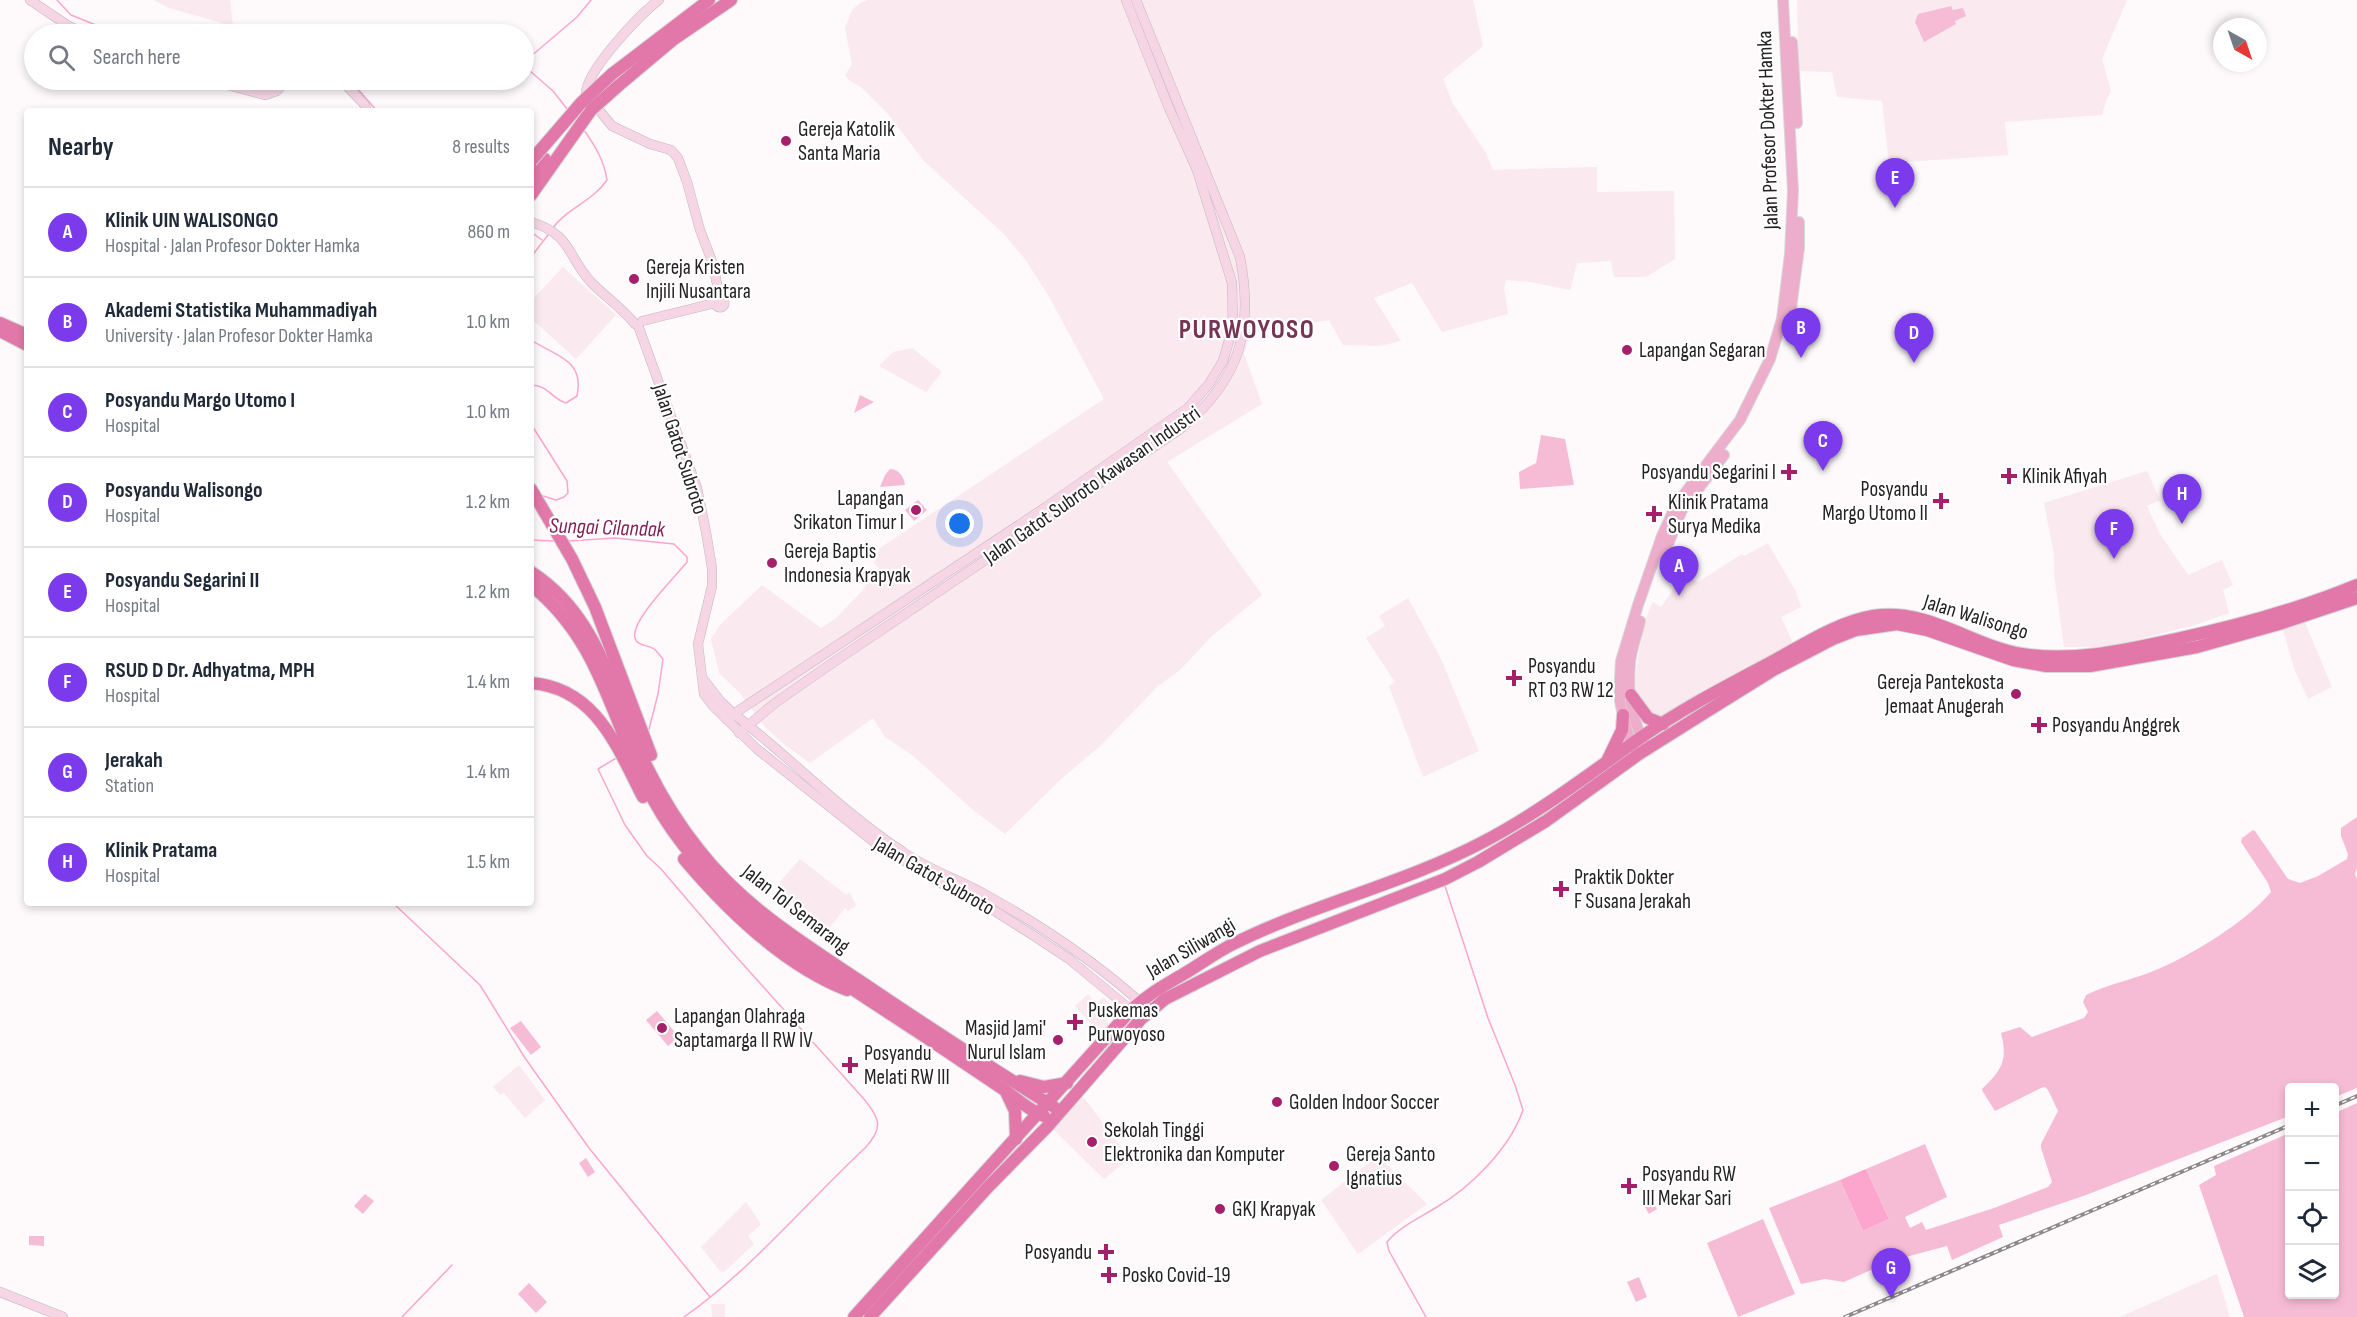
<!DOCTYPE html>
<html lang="en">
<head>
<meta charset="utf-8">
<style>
	:root { --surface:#fff; --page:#f2f2f3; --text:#1f2937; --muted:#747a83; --line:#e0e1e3; --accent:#7c3aed }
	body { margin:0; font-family:"Sofia Sans Condensed",sans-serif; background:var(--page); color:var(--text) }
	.controls { position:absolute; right:18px; bottom:18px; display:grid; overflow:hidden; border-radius:6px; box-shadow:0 3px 9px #0003 }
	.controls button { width:54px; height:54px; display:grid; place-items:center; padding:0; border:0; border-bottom:2px solid var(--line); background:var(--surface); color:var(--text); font:30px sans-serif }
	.compass { position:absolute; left:2213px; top:18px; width:54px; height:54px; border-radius:50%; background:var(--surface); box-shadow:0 3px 9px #0003; rotate:140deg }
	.you { position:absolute; left:960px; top:524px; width:21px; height:21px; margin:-15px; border:4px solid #fff; border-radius:50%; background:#1a73e8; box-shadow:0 0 0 9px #1a73e833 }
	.badge { display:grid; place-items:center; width:39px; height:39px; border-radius:50%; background:var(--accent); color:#fff; font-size:20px; font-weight:700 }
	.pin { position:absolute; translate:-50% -50px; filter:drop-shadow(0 2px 3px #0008) }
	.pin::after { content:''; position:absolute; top:32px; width:21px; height:18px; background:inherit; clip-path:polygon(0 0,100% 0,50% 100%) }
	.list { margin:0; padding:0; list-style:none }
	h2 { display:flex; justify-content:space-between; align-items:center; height:78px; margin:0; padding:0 24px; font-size:26px }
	h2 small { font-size:20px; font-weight:400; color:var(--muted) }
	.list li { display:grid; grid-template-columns:39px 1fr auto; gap:18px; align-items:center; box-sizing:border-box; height:90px; padding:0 24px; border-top:2px solid var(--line) }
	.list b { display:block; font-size:22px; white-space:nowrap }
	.list p { margin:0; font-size:20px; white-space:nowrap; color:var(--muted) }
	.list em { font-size:20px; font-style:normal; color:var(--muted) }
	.icon { flex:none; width:33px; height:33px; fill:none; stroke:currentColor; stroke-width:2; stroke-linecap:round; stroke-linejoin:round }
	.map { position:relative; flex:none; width:2357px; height:1317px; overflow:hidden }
	.search { position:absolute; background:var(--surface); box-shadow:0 3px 9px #0003; left:24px; top:24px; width:510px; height:66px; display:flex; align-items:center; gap:15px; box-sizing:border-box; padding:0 21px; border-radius:33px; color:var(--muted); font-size:22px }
	.panel { position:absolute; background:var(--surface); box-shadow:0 3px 9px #0003; left:24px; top:108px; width:510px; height:798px; border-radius:6px }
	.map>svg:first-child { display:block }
	.built { fill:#fae9ef }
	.green { fill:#f7bcd5 }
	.water { fill:#fda6cd }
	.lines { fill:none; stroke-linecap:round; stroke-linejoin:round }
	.stream { stroke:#fda6cd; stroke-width:1.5 }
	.secondary-casing { stroke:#c2b9bd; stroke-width:10 }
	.primary-casing { stroke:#d8d7d7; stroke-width:12 }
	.highway-casing { stroke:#d8d7d7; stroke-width:14 }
	.secondary { stroke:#f6d6e5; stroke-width:9 }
	.primary { stroke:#edaecb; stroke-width:10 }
	.highway { stroke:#e178a9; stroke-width:12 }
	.rail-casing { stroke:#8d898b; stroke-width:4 }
	.rail { stroke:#fff; stroke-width:1.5; stroke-dasharray:4.5; stroke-linecap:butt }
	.highway-bridge-casing { stroke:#d8d7d7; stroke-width:14; stroke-linecap:butt }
	.highway-bridge { stroke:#e178a9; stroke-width:12 }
	.poi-dot { fill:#a5206b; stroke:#fff; stroke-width:2 }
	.labels { text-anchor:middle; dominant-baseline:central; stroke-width:4.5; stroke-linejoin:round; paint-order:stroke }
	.poi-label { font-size:21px; fill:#252223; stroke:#fff; text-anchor:start }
	.street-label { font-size:21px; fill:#252223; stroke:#fff }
	.water-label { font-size:22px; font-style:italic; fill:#832257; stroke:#fff }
	.district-label { font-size:27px; font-weight:bold; letter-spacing:1.5px; fill:#763454; stroke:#fff }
</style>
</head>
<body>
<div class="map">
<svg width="2357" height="1317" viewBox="0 0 2357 1317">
	<rect width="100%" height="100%" fill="#fef9fb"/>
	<g class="built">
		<polygon points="154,0 230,0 233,26 169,8"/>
		<polygon points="867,0 1473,0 1483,46 1443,79 1453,104 1486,153 1493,170 1597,167 1597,192 1674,191 1675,259 1646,277 1614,277 1611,261 1577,263 1570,290 1530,282 1506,280 1504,288 1508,314 1442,332 1412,283 1374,298 1401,341 1380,346 1343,345 1329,320 1251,333 1244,354 1262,404 1167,462 1262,595 1212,636 1180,670 1158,686 1100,746 1060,780 1005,834 972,809 912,755 885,737 873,718 810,763 781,742 764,726 740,693 719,673 711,639 720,625 762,585 821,628 835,619 863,590 867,582 880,573 879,568 874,563 880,548 1104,399 1051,300 1025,259 1004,234 924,161 888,114 861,87 850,81 845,75 852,64 845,28 852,10 860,3"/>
		<polygon points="1797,0 2127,0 2102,59 2111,91 2106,101 2102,115 2005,122 2008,155 1889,163 1882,101 1837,97 1832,72 1799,71"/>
		<polygon points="563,267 616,315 576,359 531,318 531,301"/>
		<polygon points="912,348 942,372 926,392 879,366 893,352"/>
		<polygon points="2147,471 2160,500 2147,506 2160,534 2188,575 2222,560 2233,585 2223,590 2229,613 2195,625 2108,647 2064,647 2054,573 2054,554 2044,503"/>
		<polygon points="1768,543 1795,590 1801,607 1781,617 1794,645 1671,712 1660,716 1651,713 1637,695 1635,677 1644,622 1653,602 1661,607 1676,586 1686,577 1698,582 1742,554 1744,556"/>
		<polygon points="1408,598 1441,659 1479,751 1423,777 1389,686 1395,682 1366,638 1385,626 1379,616"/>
		<polygon points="2304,620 2332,687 2308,699 2295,671 2282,627"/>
		<polygon points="800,859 845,894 850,893 856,906 848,911 845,908 826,932 780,887 780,882"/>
		<polygon points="1088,994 1096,1004 1104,997 1117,1012 1106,1021 1109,1025 1100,1033 1075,1006"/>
		<polygon points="519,1065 545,1100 525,1118 504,1093 500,1095 493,1087"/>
		<polygon points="1080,1093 1130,1158 1104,1179 1050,1126"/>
		<polygon points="1378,1156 1427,1204 1358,1254 1321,1200"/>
		<polygon points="746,1202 761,1224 748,1236 754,1244 724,1272 720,1271 701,1247"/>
		<polygon points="2217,1274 2230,1317 2120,1317"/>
		<polygon points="711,1304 725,1304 725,1317 749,1317 712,1317"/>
	</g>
	<g class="green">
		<polygon points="1951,6 1953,10 1963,8 1966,16 1955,21 1956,24 1924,42 1915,22 1918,14"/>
		<polygon points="860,395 874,402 854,413"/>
		<polygon points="1541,435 1565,439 1574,485 1520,489 1519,472 1536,463"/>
		<path d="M890 469C899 469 904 477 905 485L880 487 885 475Z"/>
		<polygon points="918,500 927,510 914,521 905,510"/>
		<path d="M2357 817V868L2355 874 2357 879V1088L2335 1097 2334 1088H2290L2289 1116 2086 1195 1999 1225 2003 1237 1952 1260 1947 1246 1891 1261 1844 1282 1825 1279 1801 1284 1769 1208 1840 1180 1863 1231 1889 1219 1866 1169 1925 1144 1947 1197 1905 1217 1910 1228 1922 1222 1926 1230 1994 1208 2048 1187 2052 1182 2041 1148V1144L2058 1111 2048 1090 2045 1087 2041 1088 1995 1111 1983 1092 1982 1089C2002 1070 2008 1060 2001 1033L2020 1027 2032 1037 2084 1018 2088 1012 2083 1002 2086 995C2106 985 2130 980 2151 972 2189 957 2245 923 2271 892L2268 883 2241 842 2242 838 2253 830 2255 831 2288 879 2300 883 2318 876 2347 859 2348 854 2341 836V828Z"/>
		<polygon points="657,1011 679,1037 668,1046 646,1020"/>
		<polygon points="521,1021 541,1047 531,1055 510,1028"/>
		<polygon points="2357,1103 2357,1317 2244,1317 2199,1185 2216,1175 2214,1166 2289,1133 2290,1294 2334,1294 2335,1113"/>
		<polygon points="586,1158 595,1172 588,1177 579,1163"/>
		<polygon points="365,1194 374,1201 363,1214 354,1206"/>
		<polygon points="1649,1195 1657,1209 1649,1214 1641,1200"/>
		<polygon points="1763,1219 1795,1294 1738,1317 1707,1243"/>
		<polygon points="29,1236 44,1236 44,1246 29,1245"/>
		<polygon points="1639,1277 1647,1297 1636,1302 1627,1282"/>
		<polygon points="529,1283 547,1302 536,1313 518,1294"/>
	</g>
	<polygon class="water" points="1866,1169 1889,1219 1863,1231 1840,1180"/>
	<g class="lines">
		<g class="stream">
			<polyline points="57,0 71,15 118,34"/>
			<polyline points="253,80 266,84 273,80"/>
			<polyline points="350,80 377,111"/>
			<polyline points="568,110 553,91 530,71 530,57 577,17 591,0"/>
			<path d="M552 229C567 208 593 201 607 180 604 160 595 146 584 130"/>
			<polyline points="531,232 542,240"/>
			<polyline points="531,257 548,235"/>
			<path d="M531 340C555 356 585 359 577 396L566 403C552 399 548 385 531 385"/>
			<polyline points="531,424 567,481 568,493 564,497 556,500 540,495"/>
			<polyline points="531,540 554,541"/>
			<path d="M568 541 615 538 674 544 687 557V562C676 576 630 621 635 638 638 647 647 644 654 649 657 651 660 656 663 659L658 694 648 733"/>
			<path d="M618 757 598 769 625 825 647 856 661 869 732 952 863 1098C880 1118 884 1128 865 1148 805 1204 751 1270 684 1317"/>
			<polyline points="393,903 480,985 525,1058 589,1148 710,1297"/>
			<polyline points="402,1317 452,1265"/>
			<path d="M1426 1317 1389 1251 1387 1242C1399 1227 1421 1217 1437 1207 1471 1187 1510 1148 1523 1110L1515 1085 1488 1018 1445 886"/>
		</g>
		<g class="secondary-casing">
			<g id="secondary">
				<polyline points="30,0 67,25 86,34"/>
				<path d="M659 0C640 14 585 72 586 94L612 126 650 144 671 150 678 158 687 182 700 230 713 264 720 299"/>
				<polyline points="209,80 265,95 277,91 287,80"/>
				<polyline points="341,80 364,104 367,111"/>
				<path d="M531 222C571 234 567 255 590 281 604 296 621 307 635 324"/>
				<circle cx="720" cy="303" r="4.5"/>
				<polyline points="642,321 715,303"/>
				<polyline points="639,328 697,488 706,532 712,568 712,586 698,644 704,694 713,706 757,749 878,845 944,885 990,908 1031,934 1069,959 1131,1010"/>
				<path d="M704 680 721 702 734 714C792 759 842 812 903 852 929 870 960 880 988 896 1042 926 1093 960 1140 1002"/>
				<polyline points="726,719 1046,507 1188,408 1209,384 1223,361 1233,327 1232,283 1197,170 1169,108 1126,0"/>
				<path d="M739 733 775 703 828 666 1183 427C1240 379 1254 329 1240 257L1136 0"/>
				<polyline points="0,1292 63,1317"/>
			</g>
		</g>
		<g class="primary-casing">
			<g id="primary">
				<polyline points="1792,42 1797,123"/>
				<polyline points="1791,308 1799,248 1799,222"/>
				<polyline points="1663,556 1682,510 1724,455"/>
				<path d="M1640 621C1637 635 1631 649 1630 663 1627 692 1632 724 1648 749"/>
				<polyline points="1636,751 1631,745 1623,715 1620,701 1620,678 1621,661 1638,605 1662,536 1676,505 1740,420 1770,359 1782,319 1790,254 1793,191 1783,0"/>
			</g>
		</g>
		<g class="highway-casing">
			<g id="highway">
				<polyline points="612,74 709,0"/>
				<polyline points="618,86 674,39 731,0"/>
				<polyline points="531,178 545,159"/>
				<polyline points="531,195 591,110"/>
				<polyline points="0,323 27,335"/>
				<polyline points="0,331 27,345"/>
				<polyline points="531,489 572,559 595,607 651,755"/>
				<path d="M531 572C599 615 613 695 645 763 660 794 678 824 700 851 742 905 801 942 857 979 922 1023 988 1066 1054 1107"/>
				<path d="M531 585C604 644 610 722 653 799 713 910 840 979 942 1048 963 1062 985 1077 1006 1091 1018 1100 1030 1111 1044 1116"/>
				<path d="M531 683C596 688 617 747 643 797"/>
				<polyline points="1631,695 1648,718 1663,724"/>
				<polyline points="1608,759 1622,730 1623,715"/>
				<path d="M684 859C728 911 783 965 847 990"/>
				<polyline points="1020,1081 1044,1087 1067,1083"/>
				<polyline points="1007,1094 1015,1111 1016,1139"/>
				<path d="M854 1317 1131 1010C1148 994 1167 984 1187 972 1202 963 1217 952 1233 944 1313 904 1403 884 1483 842 1539 813 1589 774 1640 738 1683 708 1730 684 1775 660 1806 643 1838 622 1873 616 1927 607 1972 646 2022 654 2075 662 2125 650 2176 639 2237 626 2299 609 2357 585"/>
				<polyline points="870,1317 988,1187 1047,1127 1141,1019 1165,999 1260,951 1445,879 1478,862 1546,821 1639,754 1701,715 1775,669 1833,639 1856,630 1897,624 1927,630 2013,660 2046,666 2090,666 2197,647 2279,624 2357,598"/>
			</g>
		</g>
		<use href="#secondary" class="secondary"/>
		<use href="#primary" class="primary"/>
		<use href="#highway" class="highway"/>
		<g class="rail-casing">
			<g id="rail">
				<polyline points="2334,1106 2357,1096"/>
				<polyline points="1845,1317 2290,1125"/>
			</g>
		</g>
		<use href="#rail" class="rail"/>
		<g class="highway-bridge-casing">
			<g id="highway-bridge">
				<polyline points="591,110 618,86"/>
				<polyline points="531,161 581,103 612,74"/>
			</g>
		</g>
		<use href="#highway-bridge" class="highway-bridge"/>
	</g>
	<g class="poi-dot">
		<circle cx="786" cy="141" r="6"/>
		<circle cx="634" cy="279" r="6"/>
		<circle cx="1627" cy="350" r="6"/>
		<path d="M1786 463h6v6h6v6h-6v6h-6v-6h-6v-6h6z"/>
		<path d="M2006 467h6v6h6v6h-6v6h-6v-6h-6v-6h6z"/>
		<path d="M1938 492h6v6h6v6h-6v6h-6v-6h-6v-6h6z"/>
		<circle cx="916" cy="510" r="6"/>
		<path d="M1651 505h6v6h6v6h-6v6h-6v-6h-6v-6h6z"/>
		<circle cx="772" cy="563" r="6"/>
		<path d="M1511 669h6v6h6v6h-6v6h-6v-6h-6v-6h6z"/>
		<circle cx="2016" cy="694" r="6"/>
		<path d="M2036 716h6v6h6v6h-6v6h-6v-6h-6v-6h6z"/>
		<path d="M1558 880h6v6h6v6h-6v6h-6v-6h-6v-6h6z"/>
		<path d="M1072 1013h6v6h6v6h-6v6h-6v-6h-6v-6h6z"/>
		<circle cx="662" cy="1028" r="6"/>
		<circle cx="1058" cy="1040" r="6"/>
		<path d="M847 1056h6v6h6v6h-6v6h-6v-6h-6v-6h6z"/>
		<circle cx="1277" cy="1102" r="6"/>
		<circle cx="1092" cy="1142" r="6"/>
		<circle cx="1334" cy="1166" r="6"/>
		<path d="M1626 1177h6v6h6v6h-6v6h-6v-6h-6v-6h6z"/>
		<circle cx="1220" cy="1209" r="6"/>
		<path d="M1103 1243h6v6h6v6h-6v6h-6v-6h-6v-6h6z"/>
		<path d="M1106 1266h6v6h6v6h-6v6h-6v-6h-6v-6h6z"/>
	</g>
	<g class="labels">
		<g class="poi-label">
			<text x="798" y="129">Gereja Katolik<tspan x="798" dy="24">Santa Maria</tspan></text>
			<text x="646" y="267">Gereja Kristen<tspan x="646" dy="24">Injili Nusantara</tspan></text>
			<text x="1639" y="350">Lapangan Segaran</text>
			<text x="1776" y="472" text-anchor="end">Posyandu Segarini I</text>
			<text x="2022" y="476">Klinik Afiyah</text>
			<text x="1928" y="489" text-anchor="end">Posyandu<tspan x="1928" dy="24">Margo Utomo II</tspan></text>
			<text x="904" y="498" text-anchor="end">Lapangan<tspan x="904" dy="24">Srikaton Timur I</tspan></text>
			<text x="1668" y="502">Klinik Pratama<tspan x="1668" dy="24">Surya Medika</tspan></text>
			<text x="784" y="551">Gereja Baptis<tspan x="784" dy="24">Indonesia Krapyak</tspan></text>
			<text x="1528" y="666">Posyandu<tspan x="1528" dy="24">RT 03 RW 12</tspan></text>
			<text x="2004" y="682" text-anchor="end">Gereja Pantekosta<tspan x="2004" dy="24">Jemaat Anugerah</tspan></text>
			<text x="2052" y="725">Posyandu Anggrek</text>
			<text x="1574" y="877">Praktik Dokter<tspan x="1574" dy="24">F Susana Jerakah</tspan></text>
			<text x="1088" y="1010">Puskemas<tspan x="1088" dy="24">Purwoyoso</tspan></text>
			<text x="674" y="1016">Lapangan Olahraga<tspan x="674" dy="24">Saptamarga II RW IV</tspan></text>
			<text x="1046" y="1028" text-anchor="end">Masjid Jami'<tspan x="1046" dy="24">Nurul Islam</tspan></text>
			<text x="864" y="1053">Posyandu<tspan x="864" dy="24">Melati RW III</tspan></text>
			<text x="1289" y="1102">Golden Indoor Soccer</text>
			<text x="1104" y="1130">Sekolah Tinggi<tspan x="1104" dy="24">Elektronika dan Komputer</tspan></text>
			<text x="1346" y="1154">Gereja Santo<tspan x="1346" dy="24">Ignatius</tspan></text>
			<text x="1642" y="1174">Posyandu RW<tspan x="1642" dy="24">III Mekar Sari</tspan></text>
			<text x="1232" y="1209">GKJ Krapyak</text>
			<text x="1092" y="1252" text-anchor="end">Posyandu</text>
			<text x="1122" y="1275">Posko Covid-19</text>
		</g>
		<g class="street-label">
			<text transform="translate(1768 130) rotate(-92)">Jalan Profesor Dokter Hamka</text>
			<text transform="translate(680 449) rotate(72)">Jalan Gatot Subroto</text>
			<text transform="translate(1092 485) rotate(-35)">Jalan Gatot Subroto Kawasan Industri</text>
			<text transform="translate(1976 617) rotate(17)">Jalan Walisongo</text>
			<text transform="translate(934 876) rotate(30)">Jalan Gatot Subroto</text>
			<text transform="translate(796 909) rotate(38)">Jalan Tol Semarang</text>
			<text transform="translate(1191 948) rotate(-30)">Jalan Siliwangi</text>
		</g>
		<g class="water-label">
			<text transform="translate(607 528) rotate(2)">Sungai Cilandak</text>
		</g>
		<g class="district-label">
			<text x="1247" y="330">PURWOYOSO</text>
		</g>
	</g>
</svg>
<div class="controls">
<button>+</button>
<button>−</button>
<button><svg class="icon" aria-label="locate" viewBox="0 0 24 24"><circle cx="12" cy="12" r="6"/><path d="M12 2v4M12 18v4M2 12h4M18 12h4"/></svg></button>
<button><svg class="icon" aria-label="layers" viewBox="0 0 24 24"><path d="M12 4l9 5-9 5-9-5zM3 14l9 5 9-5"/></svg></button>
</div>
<svg class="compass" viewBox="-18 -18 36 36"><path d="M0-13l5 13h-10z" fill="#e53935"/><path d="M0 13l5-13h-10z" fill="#747a83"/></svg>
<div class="you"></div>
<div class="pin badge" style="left:1679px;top:596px">A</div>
<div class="pin badge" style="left:1801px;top:358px">B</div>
<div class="pin badge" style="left:1823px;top:471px">C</div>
<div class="pin badge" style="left:1914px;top:363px">D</div>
<div class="pin badge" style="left:1895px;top:208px">E</div>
<div class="pin badge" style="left:2114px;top:559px">F</div>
<div class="pin badge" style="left:1891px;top:1298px">G</div>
<div class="pin badge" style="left:2182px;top:524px">H</div>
<div class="search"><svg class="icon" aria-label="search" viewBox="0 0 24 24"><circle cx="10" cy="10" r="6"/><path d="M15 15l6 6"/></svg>Search here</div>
<section class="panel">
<h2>Nearby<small>8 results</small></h2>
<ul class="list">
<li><span class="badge">A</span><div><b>Klinik UIN WALISONGO</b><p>Hospital · Jalan Profesor Dokter Hamka</p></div><em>860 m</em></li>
<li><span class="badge">B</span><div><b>Akademi Statistika Muhammadiyah</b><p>University · Jalan Profesor Dokter Hamka</p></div><em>1.0 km</em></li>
<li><span class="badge">C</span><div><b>Posyandu Margo Utomo I</b><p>Hospital</p></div><em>1.0 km</em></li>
<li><span class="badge">D</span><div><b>Posyandu Walisongo</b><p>Hospital</p></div><em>1.2 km</em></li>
<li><span class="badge">E</span><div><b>Posyandu Segarini II</b><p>Hospital</p></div><em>1.2 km</em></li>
<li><span class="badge">F</span><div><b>RSUD D Dr. Adhyatma, MPH</b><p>Hospital</p></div><em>1.4 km</em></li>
<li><span class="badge">G</span><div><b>Jerakah</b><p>Station</p></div><em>1.4 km</em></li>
<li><span class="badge">H</span><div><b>Klinik Pratama</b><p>Hospital</p></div><em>1.5 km</em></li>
</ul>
</section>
</div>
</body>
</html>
